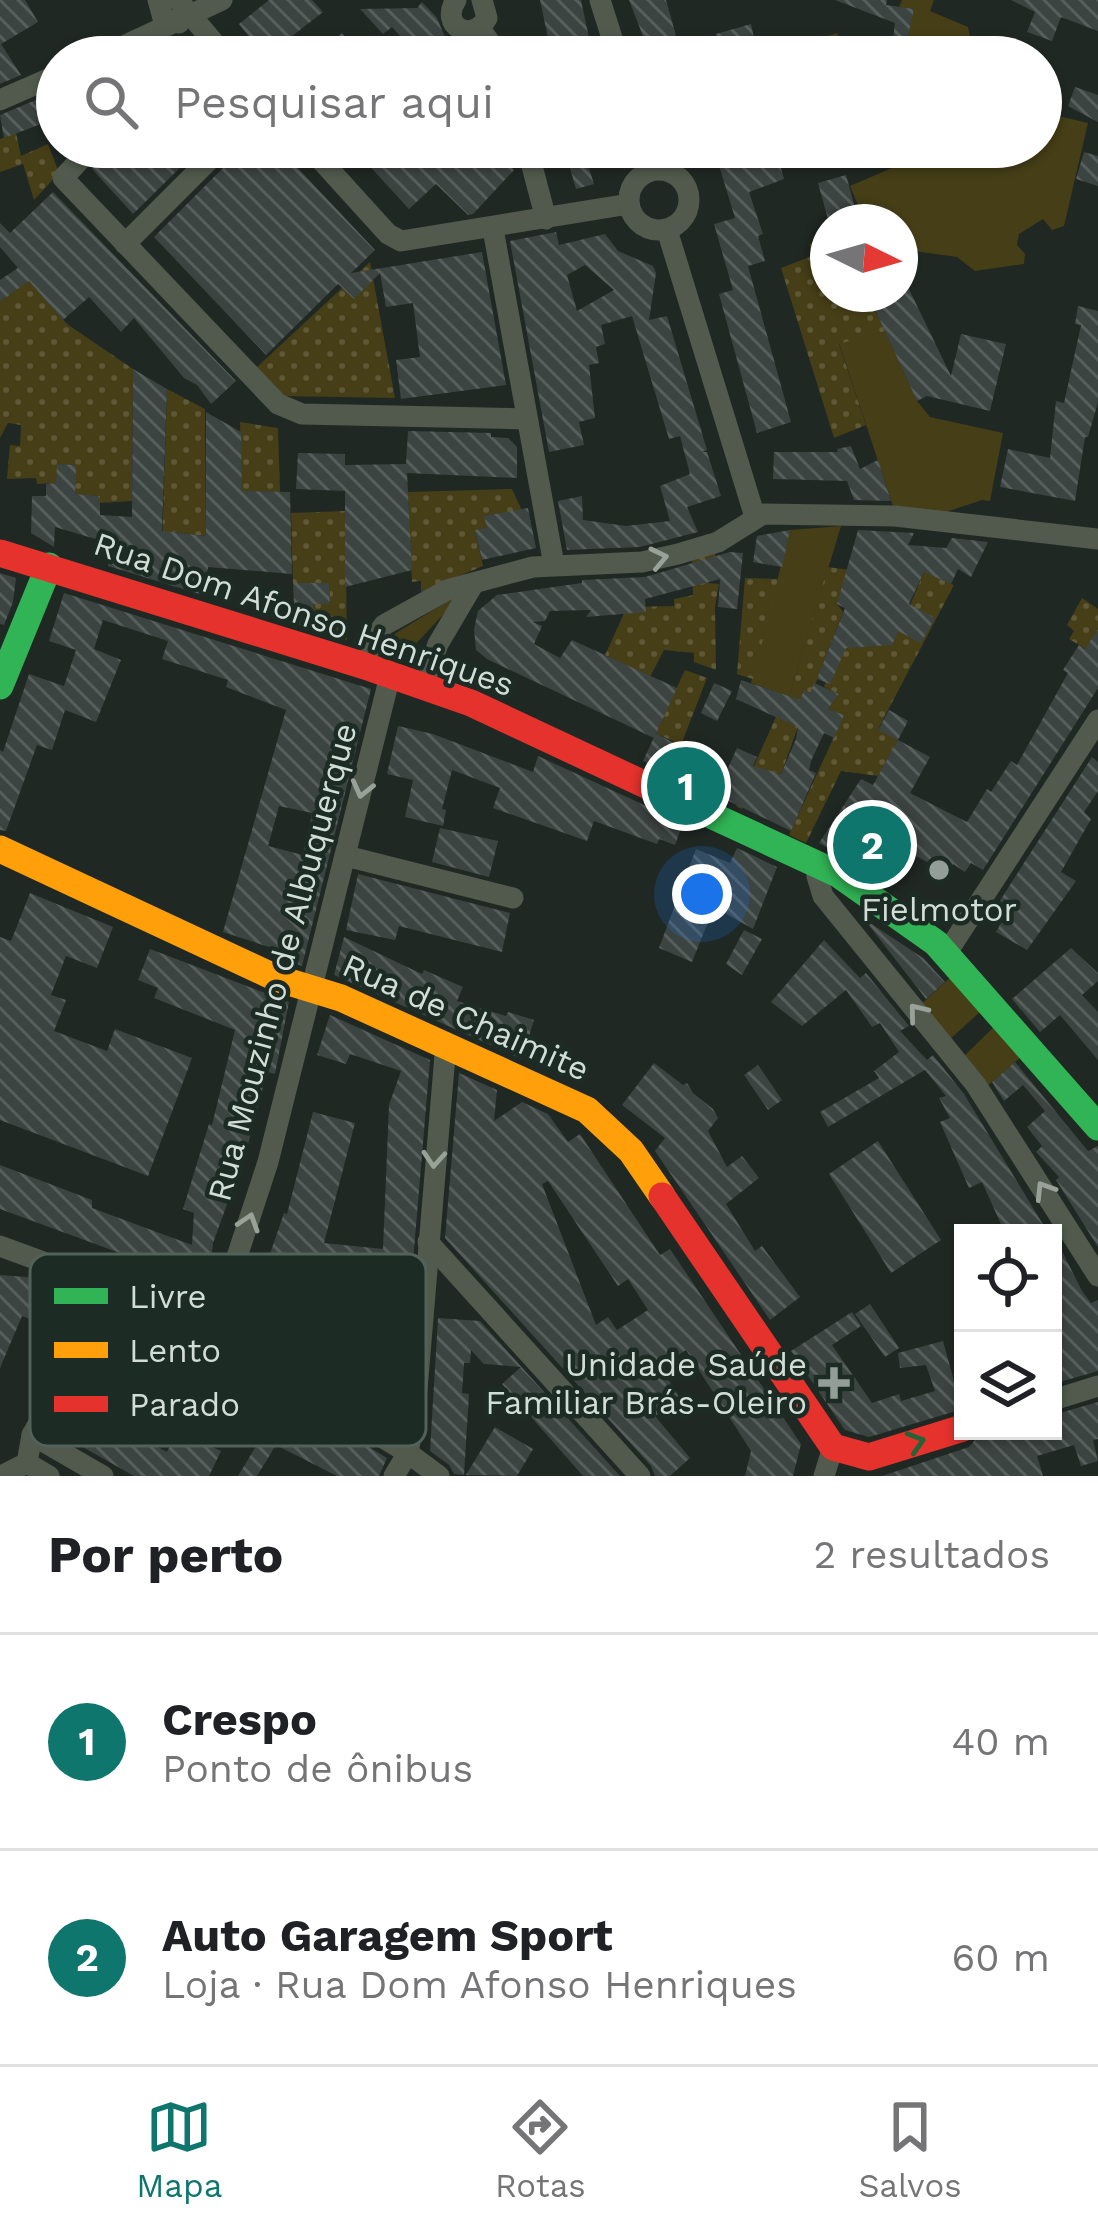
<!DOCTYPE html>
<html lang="pt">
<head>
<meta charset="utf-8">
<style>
	:root { --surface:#fff; --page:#f6f6f6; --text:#202124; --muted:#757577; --line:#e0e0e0; --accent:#0f766e }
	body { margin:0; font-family:"Work Sans",sans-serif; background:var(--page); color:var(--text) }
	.controls { position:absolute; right:36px; bottom:36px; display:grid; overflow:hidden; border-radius:0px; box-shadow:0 3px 9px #0004 }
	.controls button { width:108px; height:108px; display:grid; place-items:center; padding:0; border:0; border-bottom:3px solid var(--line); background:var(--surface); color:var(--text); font:60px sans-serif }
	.compass { position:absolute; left:810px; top:204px; width:108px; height:108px; border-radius:50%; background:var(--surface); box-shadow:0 3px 9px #0004; rotate:95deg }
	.you { position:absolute; left:702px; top:894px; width:42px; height:42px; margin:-30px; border:9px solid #fff; border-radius:50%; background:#1a73e8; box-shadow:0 0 0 18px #1a73e833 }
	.badge { display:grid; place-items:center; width:78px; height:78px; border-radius:50%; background:var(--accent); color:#fff; font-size:39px; font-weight:700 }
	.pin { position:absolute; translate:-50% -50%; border:6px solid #fff; box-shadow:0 3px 12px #0006 }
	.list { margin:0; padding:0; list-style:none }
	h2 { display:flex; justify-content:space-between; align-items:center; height:156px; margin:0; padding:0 48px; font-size:51px }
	h2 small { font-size:39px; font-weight:400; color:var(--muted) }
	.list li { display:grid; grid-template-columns:78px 1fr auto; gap:36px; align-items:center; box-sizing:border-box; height:216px; padding:0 48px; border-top:3px solid var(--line) }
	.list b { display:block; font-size:45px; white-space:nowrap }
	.list p { margin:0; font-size:39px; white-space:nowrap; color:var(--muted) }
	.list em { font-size:39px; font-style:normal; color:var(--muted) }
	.icon { flex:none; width:66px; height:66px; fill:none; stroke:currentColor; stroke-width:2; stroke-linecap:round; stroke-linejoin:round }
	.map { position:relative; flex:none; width:1098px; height:1476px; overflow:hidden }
	.search { position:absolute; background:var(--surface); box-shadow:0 3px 9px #0004; left:36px; right:36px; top:36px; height:132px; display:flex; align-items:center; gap:30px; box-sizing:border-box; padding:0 42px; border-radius:66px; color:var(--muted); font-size:45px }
	.sheet { height:588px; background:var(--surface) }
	nav { display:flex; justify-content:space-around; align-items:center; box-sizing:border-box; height:168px; border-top:3px solid var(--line); background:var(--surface); font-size:33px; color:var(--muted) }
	nav a { display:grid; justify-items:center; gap:6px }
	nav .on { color:var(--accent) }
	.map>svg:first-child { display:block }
	.green { fill:#453e17 }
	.garden { fill:url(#garden-dots) }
	.building { fill:url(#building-back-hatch); fill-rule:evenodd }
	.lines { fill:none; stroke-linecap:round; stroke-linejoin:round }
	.street { stroke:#525a4d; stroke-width:21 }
	.fast { stroke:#30b455; stroke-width:27 }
	.slow { stroke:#ff9f0a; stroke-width:27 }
	.jam { stroke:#e5322d; stroke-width:27 }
	.oneway { stroke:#99a299 }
	.oneway2 { stroke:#246238 }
	.poi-dot { fill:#949e99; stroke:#1c2c25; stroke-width:4.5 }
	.labels { text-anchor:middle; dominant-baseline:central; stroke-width:9; stroke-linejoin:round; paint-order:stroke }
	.street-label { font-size:33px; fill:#d3ddd8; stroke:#1c2c25 }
	.poi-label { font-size:33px; fill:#d3ddd8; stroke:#1c2c25 }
	.key { fill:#1c2c25; stroke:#53615b; stroke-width:3 }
	.key-label { font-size:33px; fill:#d3ddd8 }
</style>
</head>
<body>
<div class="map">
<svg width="1098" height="1476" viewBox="0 0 1098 1476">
	<defs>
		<pattern id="garden-dots" width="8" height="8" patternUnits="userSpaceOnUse" patternTransform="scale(3)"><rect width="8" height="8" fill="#453e17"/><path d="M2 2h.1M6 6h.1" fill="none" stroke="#5f5938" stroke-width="1.8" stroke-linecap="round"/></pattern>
		<pattern id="building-back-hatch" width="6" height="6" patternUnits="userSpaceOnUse" patternTransform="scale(3)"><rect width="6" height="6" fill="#3c4442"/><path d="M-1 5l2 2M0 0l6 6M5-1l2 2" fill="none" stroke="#575f5d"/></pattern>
	</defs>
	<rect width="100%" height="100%" fill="#202824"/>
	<g class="green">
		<polygon points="902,0 934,0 930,11 968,27 974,57 920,57 918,41 907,40 913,10 899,7"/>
		<polygon points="837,33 847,57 766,57"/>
		<polygon points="1041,112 1088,123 1064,226 1052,230 1043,219 1019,234 1017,245 1025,254 1024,264 975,271 957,257 900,249 900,222 865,222 850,186 899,165 900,147 1041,147"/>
		<polygon points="885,331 917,401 930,417 1003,433 990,501 982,500 937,515 894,509 839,343"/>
		<polygon points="841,526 789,697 751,683 790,530"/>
		<polygon points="453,598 455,602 410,650 400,652 393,648 392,638 396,633"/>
		<polygon points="951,977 982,1010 949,1040 920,1005"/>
		<polygon points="995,1026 1022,1056 985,1088 963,1057"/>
	</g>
	<g class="garden">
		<polygon points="16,133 21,156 48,144 59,173 34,200 23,164 0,172 0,139"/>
		<polygon points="828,238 828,294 867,294 885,331 839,344 866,425 834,438 781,268 812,256 809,244"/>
		<polygon points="370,262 395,398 283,396 256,368"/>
		<polygon points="28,280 67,324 133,369 132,501 100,503 99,496 75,494 75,465 58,464 56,483 37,484 36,478 7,479 10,445 20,446 21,425 8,423 0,438 0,297"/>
		<polygon points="167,389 205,409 206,536 171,532 167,554 162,552"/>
		<polygon points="240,422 278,428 280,492 242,491"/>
		<polygon points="512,489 525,517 503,522 500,513 485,516 487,528 475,531 483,566 421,592 421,581 412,582 408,492"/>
		<polygon points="345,511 347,640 314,633 313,604 330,604 329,584 293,583 291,513"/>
		<polygon points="715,550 717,567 708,568 708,583 719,584 715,607 716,670 694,662 694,653 664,650 650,677 605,655 627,607 674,606 674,599 693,595 692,557"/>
		<polygon points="932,553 933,576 954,585 878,729 898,740 878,776 841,771 806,843 789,835 844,715 828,709 839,694 824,687 831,667 836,669 848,642 908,610"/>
		<polygon points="828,567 849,570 837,604 843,612 812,693 804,691 800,701 789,697"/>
		<polygon points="745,578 778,579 753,679 737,674"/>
		<polygon points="1082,598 1098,609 1098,629 1086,649 1069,639 1074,631 1067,625"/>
		<polygon points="685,670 707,678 681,745 656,733"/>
		<polygon points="780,708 802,716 781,774 774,772 755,781 742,809 736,806"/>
	</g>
	<g class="building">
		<polygon points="0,0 25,0 38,22 1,44 21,75 0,84"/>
		<polygon points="269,0 312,0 323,12 265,57 239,24"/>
		<polygon points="540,0 581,0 593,57 552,57"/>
		<polygon points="629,0 666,0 682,57 651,57"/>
		<polygon points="835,0 887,0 886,5 914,9 907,40 918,41 917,57 891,57 895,23"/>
		<polygon points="1011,0 1098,0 1098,31 1061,17 1052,41 1027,32 1035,12"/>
		<polygon points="422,2 437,18 444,35 472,57 419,57 392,27 383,34 360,9 417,8"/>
		<polygon points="751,24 758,57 721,57 716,34"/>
		<polygon points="342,33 364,57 316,57"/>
		<polygon points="1075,87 1098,95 1098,122 1068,106"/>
		<polygon points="57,91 57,118 4,138 0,115"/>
		<polygon points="107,147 140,147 151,159 161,147 187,147 194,154 133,214 92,169"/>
		<polygon points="238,147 278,147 375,250 351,273 482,252 506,385 401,399 396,360 420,357 413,303 386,307 380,273 354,299 338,284 266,355 154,237 233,158"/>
		<polygon points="352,147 500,147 510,156 505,161 514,170 473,214 468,215 436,184 409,209"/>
		<polygon points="564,147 608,147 612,161 589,168 594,184 576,189"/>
		<polygon points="756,147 775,147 784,179 749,192 763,234 758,236 765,261 748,266 791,422 757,433 719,294 733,290 714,224 735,218 717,159"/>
		<polygon points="1084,152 1098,156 1098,186 1076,179"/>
		<polygon points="846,175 856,211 828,219 818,183"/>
		<polygon points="53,192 236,381 211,404 197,385 184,378 134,318 121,332 89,297 63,320 29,281 0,301 0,280 18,268 0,247 0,223 10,233"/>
		<path d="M556 232 559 245 605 234 618 251 653 266 656 273 649 320 667 316 707 450 702 452H707L721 496 687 507 698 532 640 547 567 550 558 501 582 496 583 520 626 526 670 521 660 486 690 474 680 436 669 439 632 316 601 325 605 344 596 347 599 363 589 365 595 418 579 422 584 445 549 452 510 241ZM585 265 614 290 577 311 567 275Z"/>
		<polygon points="907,285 951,376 961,334 1006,344 990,411 927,396 917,401 872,303 889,294 900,294 900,289"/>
		<polygon points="1078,306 1098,311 1098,402 1088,437 1085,437 1075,501 1000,487 1008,449 1050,458 1056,401 1064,403 1081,325 1075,324"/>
		<polygon points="133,369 167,389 162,531 206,536 206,412 241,432 242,491 290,492 292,574 208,567 206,596 108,566 109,544 101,544 99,540 55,527 54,547 31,533 32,496 46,496 46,484 56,483 57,464 76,465 75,494 100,496 100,515 132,517"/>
		<polygon points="408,431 491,433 491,437 508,438 517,447 517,478 407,473 412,570 345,587 345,491 296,489 298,453 345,454 345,465 406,464"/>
		<polygon points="851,446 860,469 878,460 891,501 854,500 847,481 773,479 774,452 838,452 837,449"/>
		<polygon points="528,508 536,548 482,560 475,530 487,528 484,516"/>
		<polygon points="790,530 782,567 753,562 757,536"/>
		<polygon points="858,530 914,533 908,545 946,548 952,538 988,542 971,577 958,569 951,584 924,572 909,604 935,618 921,643 898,631 892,645 846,648 830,684 817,679 845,608 837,604"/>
		<polygon points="730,552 743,553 737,609 718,607 720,579 645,599 646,612 586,617 591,610 550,611 545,621 533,622 542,626 534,644 560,658 572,640 677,688 654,738 487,659 476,650 474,629 478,611 497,595 582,583 582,580 645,577"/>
		<polygon points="0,573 16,578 13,602 4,625 0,624"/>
		<polygon points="293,583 329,583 330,604 313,604 314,630 295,624"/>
		<path d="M64 593 371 689 302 966 274 955 275 949 223 932 286 710 226 687 228 680 162 659 168 641 103 620 94 649 121 660 96 722 65 710 52 750 37 745 6 831 0 830V750L3 752 29 674 64 686 76 650 49 641ZM279 806 312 813 303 855 268 846Z"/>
		<polygon points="1098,629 1098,688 983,870 971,863 965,872 953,864 948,873 884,839 867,871 819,843 861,779 873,785 898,740 930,757 910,793 967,822 987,789 991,792 1011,761 1017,765 1068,673 1063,670 1079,645 1085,649"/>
		<polygon points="741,680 800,700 804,690 810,693 814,683 839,694 828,709 844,715 834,738 824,733 811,761 809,770 816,773 791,831 716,795 737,748 757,757 753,766 781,774 796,739 798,727 736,699"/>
		<polygon points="714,683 732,691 717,721 701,713"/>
		<polygon points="889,710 908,721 898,740 878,730"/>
		<polygon points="398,726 433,734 533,772 538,756 683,823 675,845 659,839 657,844 594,821 587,841 493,808 500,788 452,770 442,809 446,810 443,826 405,817 413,780 387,774"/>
		<polygon points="656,733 696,756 686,782 643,761"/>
		<polygon points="1092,757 1098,762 1098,791 1084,812 1091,819 1061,872 1076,881 1027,950 996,932 1009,909 999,902"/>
		<polygon points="440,828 498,841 489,877 432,862"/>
		<polygon points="737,848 777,867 753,929 714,907 692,962 659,948 696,849 730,863"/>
		<polygon points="358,874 510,913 502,952 399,926 395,940 346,930"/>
		<polygon points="30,893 113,927 97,968 66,956 51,995 66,1000 54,1031 107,1051 115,1029 192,1058 148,1176 0,1120 0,937 11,941"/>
		<polygon points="864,919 923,958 945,982 926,999"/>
		<polygon points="744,930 762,939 742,975 726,964"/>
		<polygon points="344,937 422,974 424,970 463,987 457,1001 506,1016 508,1012 534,1020 522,1059 334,975"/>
		<polygon points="824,940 860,978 866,973 909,1026 900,1031 927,1060 933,1055 964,1094 1044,1226 1028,1233 1005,1233 982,1182 969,1188 940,1122 950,1118 939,1098 946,1096 925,1070 828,1127 820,1112 879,1078 874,1071 899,1052 880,1023 872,1027 846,990 802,1026 771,1002"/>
		<polygon points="1071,948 1098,973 1098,981 1082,995 1098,1012 1098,1060 1060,1015 1040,1032 1012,999"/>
		<polygon points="150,949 289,1002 275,1074 267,1072 246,1152 213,1243 209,1279 196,1278 196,1281 0,1209 0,1165 92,1200 92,1208 192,1245 194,1213 183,1209 209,1124 212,1125 235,1030 154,998 158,988 138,980"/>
		<path d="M330 1015 430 1060 402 1392 385 1422 284 1360 303 1327 251 1309 284 1213 287 1214 313 1112 355 1123 324 1243 383 1249 389 1105 401 1071 350 1054 346 1064 317 1055ZM298 1337 390 1343 371 1378Z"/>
		<polygon points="1015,1062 1088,1151 1098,1146 1098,1247 1056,1180 1059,1177 1036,1152 1042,1146 1027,1127 1045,1111 1023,1085 1004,1101 992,1082"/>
		<polygon points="654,1063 683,1085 687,1083 693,1093 713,1109 718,1118 708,1131 727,1167 742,1156 759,1178 726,1204 755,1251 762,1246 800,1297 770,1320 655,1151 665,1138 622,1105"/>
		<polygon points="758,1065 782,1100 768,1110 744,1075"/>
		<path d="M459 1073 497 1090 494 1121 522 1102 548 1114 568 1142 580 1134 660 1255 670 1249 801 1444 793 1476H745L751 1451 686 1350 660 1367 681 1399 655 1416 690 1458 670 1476H655L651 1466 445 1238ZM548 1181 618 1286 628 1279 648 1310 617 1330 608 1317 596 1325 542 1184Z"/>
		<polygon points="878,1141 941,1240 891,1273 829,1174"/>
		<polygon points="1053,1233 1082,1291 1091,1303 1098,1300 1098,1371 1053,1384"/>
		<polygon points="0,1275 27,1277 164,1329 261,1381 387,1458 379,1476 337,1476 276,1445 257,1476 238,1476 273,1418 236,1396 226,1415 167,1382 163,1391 145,1381 153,1366 22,1316 0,1368"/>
		<polygon points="870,1304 899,1348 885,1357 855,1314"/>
		<polygon points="852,1312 861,1326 832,1345 872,1403 899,1394 901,1401 935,1391 926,1365 900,1368 898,1353 943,1341 954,1381 963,1378 963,1409 869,1437 845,1430 791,1351"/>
		<polygon points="438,1318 480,1321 620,1476 583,1476 502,1384 521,1367 484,1364 471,1350 470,1363 464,1363 462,1393 469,1394 464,1475 454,1474 449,1465 430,1451"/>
		<polygon points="1098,1402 1098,1439 1093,1440 1098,1461 1081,1466 1074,1445 1037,1456 1043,1476 882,1476 969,1447 982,1431 1053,1431 1053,1415"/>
		<polygon points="78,1403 167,1452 177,1430 221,1451 209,1476 134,1476 58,1433"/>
		<polygon points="495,1427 533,1449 517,1476 466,1475"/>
	</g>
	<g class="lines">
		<g class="street">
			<polyline points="158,0 163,18 179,23"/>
			<polyline points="178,0 226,57"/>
			<path d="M456 0C439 26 472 44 487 18L482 0"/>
			<polyline points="600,0 618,57"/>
			<polyline points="480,29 501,57"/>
			<polyline points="100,57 222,0"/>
			<polyline points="0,100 57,75"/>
			<polyline points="92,147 63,178 278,404 302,414 527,419"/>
			<polyline points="309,147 388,234 401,241 629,204"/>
			<polyline points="527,147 546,219"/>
			<circle cx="659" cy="200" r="30"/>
			<polyline points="493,229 554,565"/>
			<polyline points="667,230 755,517"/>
			<polyline points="125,244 222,147"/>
			<polyline points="365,666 370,644 384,625 447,590 533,567 642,562 678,554 718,542 763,514 895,516 1098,539"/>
			<polyline points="423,686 438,644 474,583"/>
			<polyline points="346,856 513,898"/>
			<polyline points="822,866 817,876 823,896 976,1085 1098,1276"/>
			<polyline points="946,954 1098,720"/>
			<polyline points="428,1242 640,1476"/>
			<polyline points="0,1246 171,1309 408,1453 439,1476"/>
			<polyline points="212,1333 268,1162 390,676"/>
			<polyline points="1053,1400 1098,1386"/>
			<polyline points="32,1435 103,1476"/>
			<polyline points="1,1476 27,1463"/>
			<polyline points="49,1476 27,1463 32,1435 67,1373"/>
			<polyline points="394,1476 408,1453 415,1413 446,1043"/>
			<polyline points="824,1476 833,1447"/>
		</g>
		<g class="fast">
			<polyline points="0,686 49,566"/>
			<polyline points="663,793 838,874 936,943 1098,1127"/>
		</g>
		<polyline class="slow" points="0,849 276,978 341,998 587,1110 631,1151 662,1196"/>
		<g class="jam">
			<polyline points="0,553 365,666 471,703 663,793"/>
			<polyline points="662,1196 833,1447 869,1457 963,1428"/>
		</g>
	</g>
	<defs><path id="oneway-chevron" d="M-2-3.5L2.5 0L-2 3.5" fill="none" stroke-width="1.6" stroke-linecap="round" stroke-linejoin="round" transform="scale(3)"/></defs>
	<g class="oneway">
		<use href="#oneway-chevron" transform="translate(659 558) rotate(-12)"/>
		<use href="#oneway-chevron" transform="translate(362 789) rotate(104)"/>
		<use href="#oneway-chevron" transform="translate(917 1012) rotate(-129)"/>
		<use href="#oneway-chevron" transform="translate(434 1159) rotate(94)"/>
		<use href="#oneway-chevron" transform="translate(1044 1190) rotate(-122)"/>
		<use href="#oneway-chevron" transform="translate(249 1222) rotate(-72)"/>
	</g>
	<use class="oneway2" href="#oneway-chevron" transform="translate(916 1442) rotate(-17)"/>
	<g class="poi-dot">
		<circle cx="939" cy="870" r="12"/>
		<path d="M828 1365h12v12h12v12h-12v12h-12v-12h-12v-12h12z"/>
	</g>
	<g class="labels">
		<g class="street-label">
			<text transform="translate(304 614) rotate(19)">Rua Dom Afonso Henriques</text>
			<text transform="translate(282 962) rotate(-75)">Rua Mouzinho de Albuquerque</text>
			<text transform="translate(466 1017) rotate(24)">Rua de Chaimite</text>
		</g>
		<g class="poi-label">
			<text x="939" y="909">Fielmotor</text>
			<text x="807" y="1364" text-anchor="end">Unidade Saúde<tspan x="807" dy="38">Familiar Brás-Oleiro</tspan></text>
		</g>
	</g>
	<rect x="30" y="1254" width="396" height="192" rx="18" class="key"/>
	<rect x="54" y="1288" width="54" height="16" fill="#30b455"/>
	<rect x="54" y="1342" width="54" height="16" fill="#ff9f0a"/>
	<rect x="54" y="1396" width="54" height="16" fill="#e5322d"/>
	<g class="key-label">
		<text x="129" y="1308">Livre</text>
		<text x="129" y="1362">Lento</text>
		<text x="129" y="1416">Parado</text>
	</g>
</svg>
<div class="controls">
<button><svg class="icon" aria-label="locate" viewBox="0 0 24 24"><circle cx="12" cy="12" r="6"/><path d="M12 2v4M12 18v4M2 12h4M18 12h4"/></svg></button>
<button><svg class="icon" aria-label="layers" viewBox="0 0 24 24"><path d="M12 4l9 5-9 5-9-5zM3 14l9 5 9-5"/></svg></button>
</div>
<svg class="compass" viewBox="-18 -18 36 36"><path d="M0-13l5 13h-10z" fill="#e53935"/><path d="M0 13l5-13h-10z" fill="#757577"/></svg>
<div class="you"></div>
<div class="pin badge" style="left:686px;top:786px">1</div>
<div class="pin badge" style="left:872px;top:845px">2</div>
<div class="search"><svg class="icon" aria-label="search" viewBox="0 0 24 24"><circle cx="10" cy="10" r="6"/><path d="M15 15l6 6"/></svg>Pesquisar aqui</div>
</div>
<section class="sheet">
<h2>Por perto<small>2 resultados</small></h2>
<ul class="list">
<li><span class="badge">1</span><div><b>Crespo</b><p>Ponto de ônibus</p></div><em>40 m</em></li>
<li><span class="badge">2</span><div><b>Auto Garagem Sport</b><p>Loja · Rua Dom Afonso Henriques</p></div><em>60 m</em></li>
</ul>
</section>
<nav>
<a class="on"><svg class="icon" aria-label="map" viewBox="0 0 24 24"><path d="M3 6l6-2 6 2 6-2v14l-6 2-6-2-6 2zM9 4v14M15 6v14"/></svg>Mapa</a>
<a><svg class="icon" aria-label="directions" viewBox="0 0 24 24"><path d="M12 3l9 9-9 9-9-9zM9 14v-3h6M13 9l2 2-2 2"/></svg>Rotas</a>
<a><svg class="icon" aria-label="saved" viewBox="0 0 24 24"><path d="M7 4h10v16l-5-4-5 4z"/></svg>Salvos</a>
</nav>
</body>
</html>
